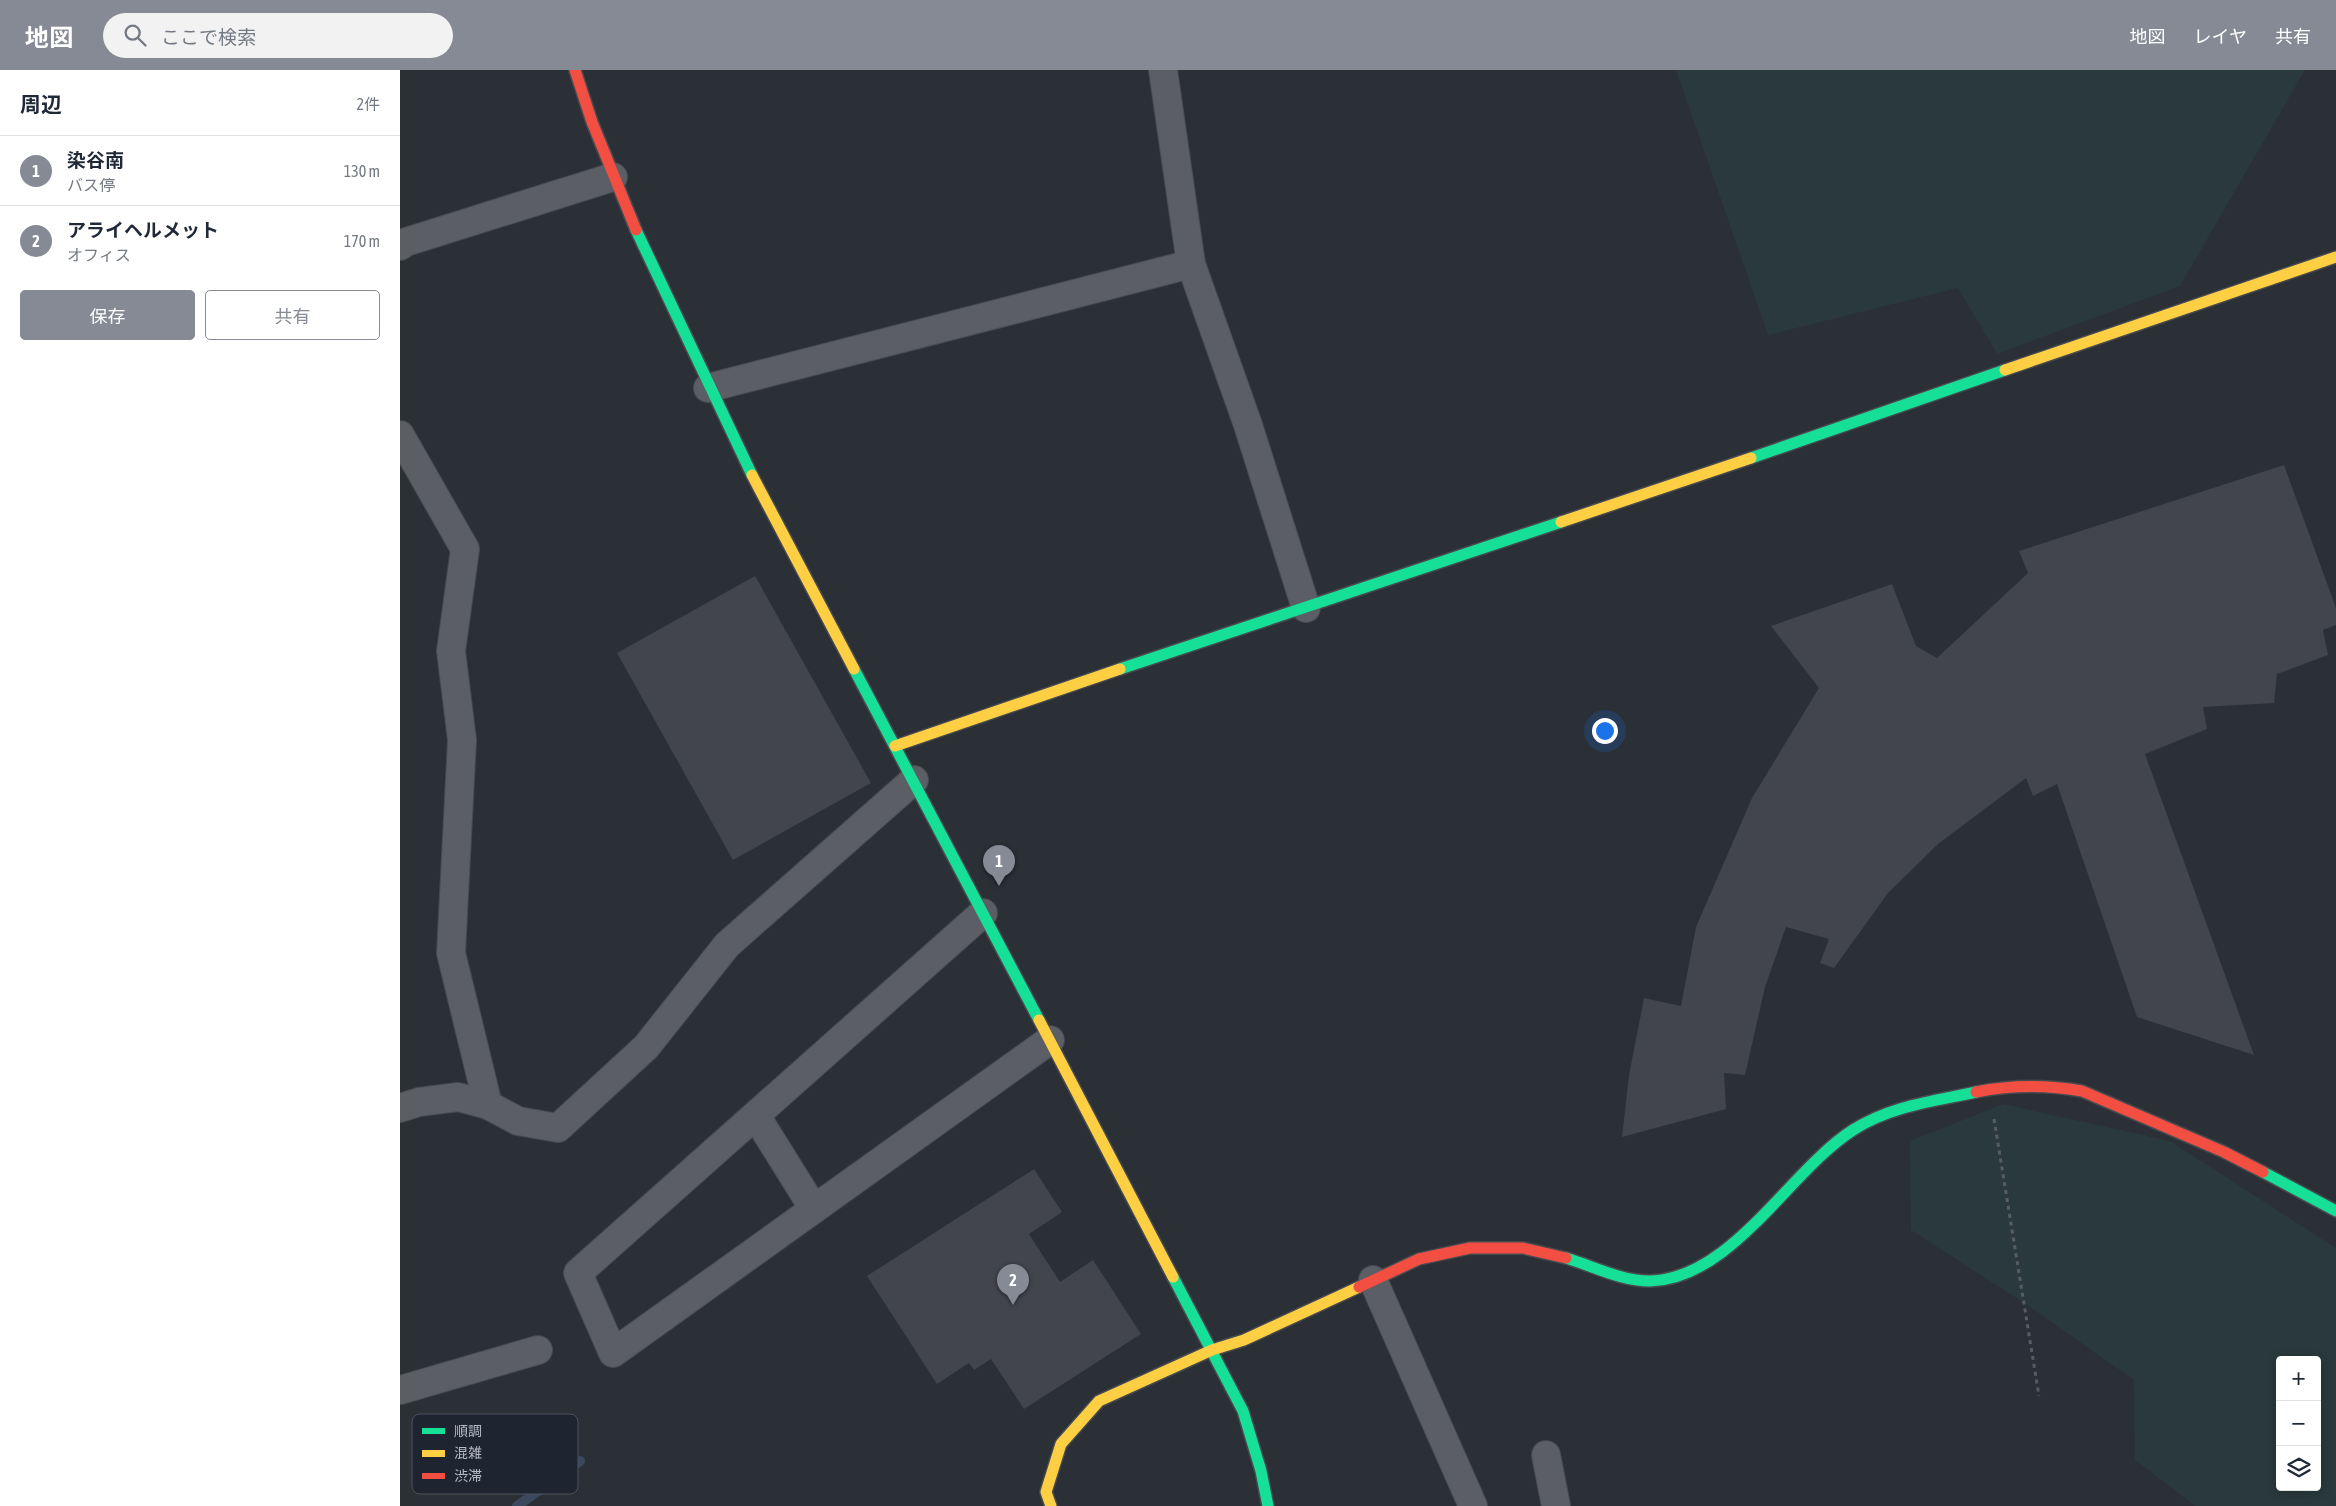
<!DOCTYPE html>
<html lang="ja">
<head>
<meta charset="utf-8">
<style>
	:root { --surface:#fff; --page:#f2f2f3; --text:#1f2937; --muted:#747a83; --line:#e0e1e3; --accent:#858a94 }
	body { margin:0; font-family:"Asap Condensed","Noto Sans JP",sans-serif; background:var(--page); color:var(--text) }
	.controls { position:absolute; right:15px; bottom:15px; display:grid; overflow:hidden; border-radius:5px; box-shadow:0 2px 12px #0003 }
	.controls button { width:45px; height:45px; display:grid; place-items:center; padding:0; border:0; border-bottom:1px solid var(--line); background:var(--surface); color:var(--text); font:25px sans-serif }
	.you { position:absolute; left:1204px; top:660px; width:18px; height:18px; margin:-12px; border:4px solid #fff; border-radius:50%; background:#1a73e8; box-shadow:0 0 0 8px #1a73e833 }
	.badge { display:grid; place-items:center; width:32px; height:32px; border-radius:50%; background:var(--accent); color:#fff; font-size:16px; font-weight:700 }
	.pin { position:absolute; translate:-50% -41px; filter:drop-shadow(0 1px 2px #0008) }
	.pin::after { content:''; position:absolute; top:26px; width:18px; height:15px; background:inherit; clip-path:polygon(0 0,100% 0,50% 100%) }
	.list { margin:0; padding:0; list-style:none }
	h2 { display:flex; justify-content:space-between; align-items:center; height:65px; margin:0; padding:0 20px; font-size:21px }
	h2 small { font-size:16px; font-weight:400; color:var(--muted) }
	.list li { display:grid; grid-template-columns:32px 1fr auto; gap:15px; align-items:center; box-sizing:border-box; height:70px; padding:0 20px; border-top:1px solid var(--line) }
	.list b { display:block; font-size:19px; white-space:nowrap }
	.list p { margin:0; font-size:16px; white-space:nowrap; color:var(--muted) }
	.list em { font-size:16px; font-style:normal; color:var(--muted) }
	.actions { display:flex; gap:10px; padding:15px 20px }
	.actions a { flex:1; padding:11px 0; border:1px solid var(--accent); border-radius:5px; text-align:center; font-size:18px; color:var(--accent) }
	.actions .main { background:var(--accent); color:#fff }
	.icon { flex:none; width:28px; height:28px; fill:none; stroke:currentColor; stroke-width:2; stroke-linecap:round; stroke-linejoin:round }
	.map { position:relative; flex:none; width:1936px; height:1436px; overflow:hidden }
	header { display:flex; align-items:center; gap:30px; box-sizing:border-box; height:70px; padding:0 25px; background:var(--accent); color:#fff }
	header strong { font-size:24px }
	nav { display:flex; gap:28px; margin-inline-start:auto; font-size:18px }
	.search { width:350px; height:45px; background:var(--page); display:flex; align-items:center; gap:12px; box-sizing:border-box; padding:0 18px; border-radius:28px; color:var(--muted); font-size:19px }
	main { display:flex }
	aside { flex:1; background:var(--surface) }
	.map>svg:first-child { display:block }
	.green { fill:#29393c; fill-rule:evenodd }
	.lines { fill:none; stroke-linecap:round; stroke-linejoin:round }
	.stream { stroke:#3b485e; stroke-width:10 }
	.building { fill:#42454b }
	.street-casing { stroke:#474a4f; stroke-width:30 }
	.fast-casing { stroke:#474a4f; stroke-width:14 }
	.slow-casing { stroke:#474a4f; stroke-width:14 }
	.jam-casing { stroke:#474a4f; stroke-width:14 }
	.path { stroke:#595d61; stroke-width:3; stroke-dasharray:4 4; stroke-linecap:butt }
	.street { stroke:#5b5e64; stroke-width:28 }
	.fast { stroke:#16e098; stroke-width:11 }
	.slow { stroke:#ffcf43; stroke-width:11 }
	.jam { stroke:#f24e42; stroke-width:11 }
	.key { fill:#1f2530; stroke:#4c525d; stroke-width:1 }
	.key-label { font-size:14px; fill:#b5bbc7 }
</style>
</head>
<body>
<header>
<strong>地図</strong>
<div class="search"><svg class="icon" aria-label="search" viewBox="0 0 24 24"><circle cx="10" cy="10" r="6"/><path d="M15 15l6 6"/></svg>ここで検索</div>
<nav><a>地図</a><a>レイヤ</a><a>共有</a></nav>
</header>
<main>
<aside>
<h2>周辺<small>2件</small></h2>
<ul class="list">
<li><span class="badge">1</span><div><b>染谷南</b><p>バス停</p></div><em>130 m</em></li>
<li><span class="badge">2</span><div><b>アライヘルメット</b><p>オフィス</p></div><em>170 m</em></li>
</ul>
<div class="actions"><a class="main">保存</a><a>共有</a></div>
</aside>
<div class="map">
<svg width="1936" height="1436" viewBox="0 0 1936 1436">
	<rect width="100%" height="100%" fill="#2b2f36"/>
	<g class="green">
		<polygon points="1276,0 1905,0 1780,216 1597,284 1558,218 1368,265"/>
		<path d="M1603 1034 1770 1071 1936 1178V1436H1795L1735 1390 1734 1310 1627 1235 1511 1160 1510 1071ZM1880 1290H1917V1417H1880Z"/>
	</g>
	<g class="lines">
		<polyline class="stream" points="117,1436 180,1391"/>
	</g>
	<g class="building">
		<polygon points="1884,395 1936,538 1936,555 1923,560 1928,585 1877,604 1874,633 1803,637 1807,659 1745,684 1854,985 1737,947 1657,714 1633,726 1626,708 1538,774 1488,823 1434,898 1420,893 1429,869 1386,857 1365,917 1345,1005 1324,1003 1326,1039 1222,1067 1229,1005 1244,928 1281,936 1296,857 1352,728 1419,618 1371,556 1492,514 1516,576 1537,588 1628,503 1619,481"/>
		<polygon points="355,506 471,713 333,790 217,583"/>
		<polygon points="634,1099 662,1142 629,1164 660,1212 693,1190 741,1264 624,1339 591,1289 574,1300 569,1293 537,1314 467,1206"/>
	</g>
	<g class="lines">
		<g class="street-casing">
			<g id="street">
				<polyline points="763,0 791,194 848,355 906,538"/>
				<polyline points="0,176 6,172 213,107"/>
				<polyline points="308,318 791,194"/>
				<polyline points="0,365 65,479 51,581 62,670 51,883 88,1035"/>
				<polyline points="583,843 178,1203 213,1283 650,970"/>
				<polyline points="0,1038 19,1032 58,1027 88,1035 118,1051 158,1058 246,977 327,875 514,710"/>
				<polyline points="356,1046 414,1139"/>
				<polyline points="973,1210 1073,1436"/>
				<polyline points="0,1320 138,1280"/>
				<polyline points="1146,1385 1156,1436"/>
			</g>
		</g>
		<g class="fast-casing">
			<g id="fast">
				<polyline points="236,160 352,405"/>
				<polyline points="1351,388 1605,300"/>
				<polyline points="454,599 639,950"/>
				<polyline points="720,599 1161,452"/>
				<polyline points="1863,1102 1936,1141"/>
				<path d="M1166 1188C1193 1196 1221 1211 1250 1211 1332 1209 1389 1101 1453 1060 1490 1036 1534 1031 1576 1022"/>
				<polyline points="773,1207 843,1341 861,1401 868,1436"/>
			</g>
		</g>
		<g class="slow-casing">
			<g id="slow">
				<polyline points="1605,300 1936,187"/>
				<polyline points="352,405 454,599"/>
				<polyline points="1161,452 1351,388"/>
				<polyline points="495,676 720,599"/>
				<polyline points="639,950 773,1207"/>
				<polyline points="651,1436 646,1422 661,1374 699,1331 812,1280 844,1270 959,1217"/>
			</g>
		</g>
		<g class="jam-casing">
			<g id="jam">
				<polyline points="175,0 192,52 236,160"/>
				<path d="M1576 1022C1611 1015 1647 1015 1682 1021L1824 1082 1863 1102"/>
				<polyline points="959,1217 1019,1189 1070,1178 1123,1178 1166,1188"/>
			</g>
		</g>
		<polyline class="path" points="1594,1049 1639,1326"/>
		<use href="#street" class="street"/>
		<use href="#fast" class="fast"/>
		<use href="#slow" class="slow"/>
		<use href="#jam" class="jam"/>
	</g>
	<rect x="12" y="1344" width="166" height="80" rx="8" class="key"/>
	<rect x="22" y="1358" width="23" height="6" fill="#16e098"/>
	<rect x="22" y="1380" width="23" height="7" fill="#ffcf43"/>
	<rect x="22" y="1403" width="23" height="6" fill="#f24e42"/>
	<g class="key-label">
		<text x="54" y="1366">順調</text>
		<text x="54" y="1388">混雑</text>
		<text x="54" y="1411">渋滞</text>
	</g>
</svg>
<div class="controls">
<button>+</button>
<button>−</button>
<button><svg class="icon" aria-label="layers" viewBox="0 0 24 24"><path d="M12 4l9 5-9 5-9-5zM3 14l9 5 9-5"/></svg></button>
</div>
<div class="you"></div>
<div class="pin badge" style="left:599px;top:816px">1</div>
<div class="pin badge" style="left:613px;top:1235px">2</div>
</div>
</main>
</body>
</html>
